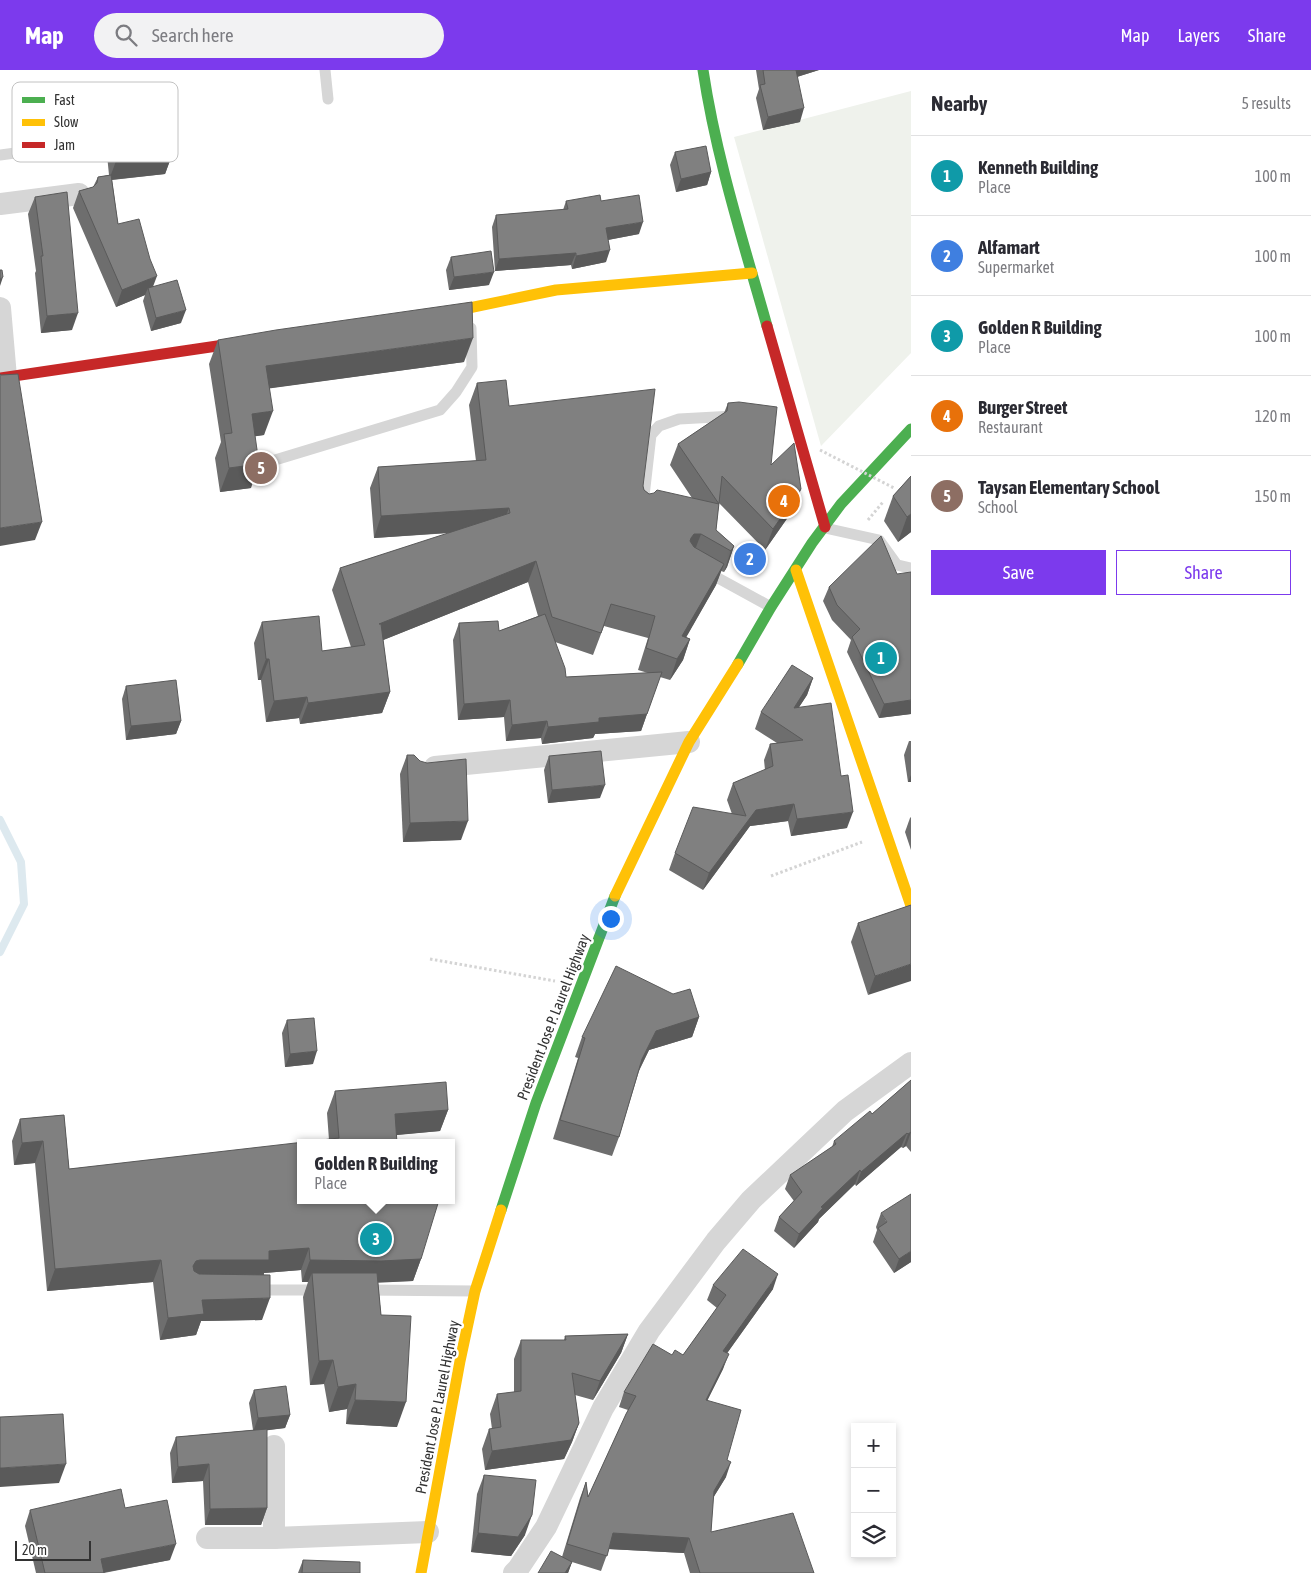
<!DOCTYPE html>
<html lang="en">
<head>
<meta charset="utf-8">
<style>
	:root { --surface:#fff; --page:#f2f2f3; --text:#2b2b33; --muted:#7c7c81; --line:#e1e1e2; --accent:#7c3aed }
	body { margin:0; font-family:"Asap Condensed",sans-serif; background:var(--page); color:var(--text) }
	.controls { position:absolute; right:15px; bottom:15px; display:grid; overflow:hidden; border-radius:0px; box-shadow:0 2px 8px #0003 }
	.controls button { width:45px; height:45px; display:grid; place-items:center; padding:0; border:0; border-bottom:1px solid var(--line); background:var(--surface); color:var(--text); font:25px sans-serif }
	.scale { position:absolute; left:15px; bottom:12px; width:76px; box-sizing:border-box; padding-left:5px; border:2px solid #323232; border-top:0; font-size:14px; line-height:18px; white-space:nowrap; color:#323232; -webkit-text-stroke:4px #fff; paint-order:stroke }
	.you { position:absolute; left:610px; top:848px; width:18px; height:18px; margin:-12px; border:4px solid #fff; border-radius:50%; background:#1a73e8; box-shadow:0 0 0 8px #1a73e833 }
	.badge { display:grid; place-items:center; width:32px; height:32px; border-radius:50%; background:var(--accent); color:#fff; font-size:16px; font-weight:700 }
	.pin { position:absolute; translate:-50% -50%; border:2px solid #fff; box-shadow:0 1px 5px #0006 }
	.popup { position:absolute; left:297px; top:1069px; width:158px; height:65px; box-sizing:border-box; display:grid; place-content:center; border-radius:0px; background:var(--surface); filter:drop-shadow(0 1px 4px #0005); font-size:16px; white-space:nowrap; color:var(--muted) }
	.popup b { font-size:19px; color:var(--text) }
	.popup::after { content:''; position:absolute; left:50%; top:100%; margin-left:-10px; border:10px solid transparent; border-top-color:var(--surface) }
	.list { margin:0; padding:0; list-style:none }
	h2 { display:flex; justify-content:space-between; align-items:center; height:65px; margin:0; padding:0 20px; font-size:21px }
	h2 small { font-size:16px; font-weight:400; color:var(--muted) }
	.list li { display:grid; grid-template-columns:32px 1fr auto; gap:15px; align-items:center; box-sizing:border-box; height:80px; padding:0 20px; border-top:1px solid var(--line) }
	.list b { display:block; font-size:19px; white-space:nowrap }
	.list p { margin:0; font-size:16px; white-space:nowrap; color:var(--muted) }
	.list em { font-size:16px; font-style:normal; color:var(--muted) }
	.actions { display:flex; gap:10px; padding:15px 20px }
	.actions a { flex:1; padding:11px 0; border:1px solid var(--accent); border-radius:0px; text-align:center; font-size:18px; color:var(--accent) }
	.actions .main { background:var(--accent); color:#fff }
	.icon { flex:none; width:28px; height:28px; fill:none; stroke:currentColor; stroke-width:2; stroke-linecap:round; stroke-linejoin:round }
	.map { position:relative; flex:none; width:911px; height:1503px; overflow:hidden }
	header { display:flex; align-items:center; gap:30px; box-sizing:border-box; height:70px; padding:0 25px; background:var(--accent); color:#fff }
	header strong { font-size:24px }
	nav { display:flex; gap:28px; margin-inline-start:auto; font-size:18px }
	.search { width:350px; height:45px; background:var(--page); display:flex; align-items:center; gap:12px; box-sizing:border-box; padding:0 18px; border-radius:28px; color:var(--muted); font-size:19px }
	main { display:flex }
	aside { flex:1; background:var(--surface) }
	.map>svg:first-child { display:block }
	.green { fill:#eff2ec }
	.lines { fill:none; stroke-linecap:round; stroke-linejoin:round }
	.stream { stroke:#dde9ef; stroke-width:8 }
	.path { stroke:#d4d4d4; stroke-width:3; stroke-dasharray:2.5 2.5; stroke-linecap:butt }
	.lane { stroke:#d6d6d6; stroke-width:11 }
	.street { stroke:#d6d6d6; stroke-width:22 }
	.fast { stroke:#4caf50; stroke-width:11 }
	.slow { stroke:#ffc107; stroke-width:11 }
	.jam { stroke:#c62828; stroke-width:11 }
	.path-bridge { stroke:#d4d4d4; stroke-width:3; stroke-dasharray:2.5 2.5; stroke-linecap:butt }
	.wall { fill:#6e6e6e; fill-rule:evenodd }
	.shaded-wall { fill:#5a5a5a }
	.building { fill:#808080; stroke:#5a5a5a }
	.labels { text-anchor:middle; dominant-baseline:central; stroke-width:5; stroke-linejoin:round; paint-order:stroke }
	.street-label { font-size:15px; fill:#323232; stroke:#fff }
	.key { fill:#fff; stroke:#c2c2c2; stroke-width:1 }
	.key-label { font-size:14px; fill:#323232 }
</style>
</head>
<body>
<header>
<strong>Map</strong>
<div class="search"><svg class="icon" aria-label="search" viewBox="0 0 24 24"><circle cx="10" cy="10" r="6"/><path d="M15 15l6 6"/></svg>Search here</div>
<nav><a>Map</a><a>Layers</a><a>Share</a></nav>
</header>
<main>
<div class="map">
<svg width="911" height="1503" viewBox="0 0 911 1503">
	<rect width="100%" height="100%" fill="#fff"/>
	<polygon class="green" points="911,21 911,283 821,376 734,67"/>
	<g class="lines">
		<polyline class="stream" points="0,750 21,792 24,834 0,882"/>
		<g class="path">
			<polyline points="868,450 883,432"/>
			<polyline points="771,806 862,772"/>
			<polyline points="430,889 555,911"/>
		</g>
		<g class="lane">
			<polyline points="325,0 328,29"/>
			<polyline points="0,85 45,79"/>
			<polyline points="275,390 440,340 456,322 472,297 471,258"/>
			<polyline points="643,435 651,365 659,356 679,349 734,346"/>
			<polyline points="825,458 879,470 897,495 911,498"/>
			<polyline points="707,502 771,537"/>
			<polyline points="256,1220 320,1220"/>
			<polyline points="364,1220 475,1221"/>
		</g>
		<g class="street">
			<polyline points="0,134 79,124"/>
			<polyline points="0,238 6,307"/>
			<polyline points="435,697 689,672"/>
			<polyline points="274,1376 274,1468"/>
			<polyline points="207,1468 274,1468 428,1462"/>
			<polyline points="514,1503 518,1499 546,1457 603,1338 649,1261 716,1171 751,1130 845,1041 911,993"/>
		</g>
		<g class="fast">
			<path d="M703 0C716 87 743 171 767 256"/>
			<polyline points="738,594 771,537 812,473 841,434 911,359"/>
			<polyline points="501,1140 536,1033 615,826"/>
		</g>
		<g class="slow">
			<polyline points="435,245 556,220 752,203"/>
			<polyline points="796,500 911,836"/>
			<polyline points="615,826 689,672 738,594"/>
			<polyline points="421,1503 460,1291 475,1221 501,1140"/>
		</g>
		<g class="jam">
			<polyline points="767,256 825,457"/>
			<polyline points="0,308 251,271"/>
		</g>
		<polyline class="path-bridge" points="820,380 894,418"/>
	</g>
	<g class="wall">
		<polygon points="756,0 819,0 797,7 800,52 763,60 756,28 759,19"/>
		<polygon points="111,36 172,85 165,104 112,110 118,154 153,216 181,253 151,261 143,231 145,225 116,237 73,138 79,121 93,117 98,107 109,105 104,55"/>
		<polygon points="675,82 711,102 707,115 676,122 670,95"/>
		<polygon points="35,127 72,260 41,263 35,203 36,201 28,144"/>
		<polygon points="566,131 601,131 639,164 608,170 606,192 572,199 571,195 495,201 492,157 496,145 563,140"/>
		<polygon points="451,187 489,215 449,220 446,200"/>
		<polygon points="218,270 464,292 270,318 264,365 255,366 251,418 220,422 215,388 221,372 209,294"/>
		<path d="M477 313 509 336 643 416 644 420 649 424 692 428 670 395 678 374 724 343 728 333 771 395 801 419 793 440 765 480 719 433 716 460 734 476 727 497 724 502 721 501 716 515 686 567 690 569 683 590 670 610 660 607 641 661 595 664 593 668 542 674 541 668 506 671 504 647 458 650 453 570 459 553 499 561 538 546 528 512 383 570 390 622 382 643 300 654 299 648 266 652 261 610H258L254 573 262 552 322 581 351 577 332 520 340 498 450 463 374 468 370 418 378 397 476 391 469 335ZM604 556 648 568 638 600 648 603 566 607 555 572 593 585Z"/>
		<polygon points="911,406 911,462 898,472 884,451 893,426"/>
		<polygon points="897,504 911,644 879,648 847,582 851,570 832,550 823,531 829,517"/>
		<polygon points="813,608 807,625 799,637 847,758 791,766 788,751 750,756 703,820 669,800 675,783 732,744 727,730 733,713 765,700 764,690 770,674 777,673 755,659 761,642"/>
		<polygon points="126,616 181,651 176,664 126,670 122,629"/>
		<polygon points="909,671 911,671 911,712 908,712 904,685"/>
		<polygon points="407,685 461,770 403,772 400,704"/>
		<polygon points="549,686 600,728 548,733 544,700"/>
		<polygon points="911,747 911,780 905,762 910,748"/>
		<polygon points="911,835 868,925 851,872 858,853"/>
		<polygon points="699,947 692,967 649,980 639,1001 619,1067 612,1086 553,1069 578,988 575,987 582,967"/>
		<polygon points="287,950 313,994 285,997 282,963"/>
		<polygon points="911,1010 911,1082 906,1076 903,1078 901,1077 856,1116 855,1114 819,1149 818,1152 794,1178 774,1161 779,1147 794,1131 785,1119 790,1105 832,1077 834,1071 872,1044"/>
		<polygon points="335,1021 448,1040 440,1061 301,1073 421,1189 413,1211 378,1212 381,1245 397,1357 346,1354 347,1339 329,1342 324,1314 310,1315 303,1227 308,1212 302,1212 301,1200 264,1203 264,1205 262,1250 201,1251 196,1265 160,1270 153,1212 47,1221 35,1093 14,1095 12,1071 20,1049 64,1045 69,1099 329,1070 327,1043"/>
		<polygon points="881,1143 911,1192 894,1203 873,1172 877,1160 876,1157"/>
		<polygon points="713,1215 773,1219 727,1283 723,1299 707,1331 727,1390 726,1407 713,1428 711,1462 814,1503 690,1503 684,1483 609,1479 601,1501 572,1492 568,1503 538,1503 562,1487 580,1428 586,1412 588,1427 628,1340 619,1337 624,1322 672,1285 683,1285 717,1238 707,1230"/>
		<polygon points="628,1264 621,1283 593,1330 575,1325 579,1353 572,1372 564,1389 485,1400 482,1379 489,1359 492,1359 490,1344 497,1324 514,1322 514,1289 521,1270 564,1270 565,1266"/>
		<polygon points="254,1320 290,1345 285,1358 267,1360 267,1438 261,1455 205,1455 203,1411 172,1413 170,1383 176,1367 253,1360 249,1333"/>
		<polygon points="484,1405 525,1465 511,1486 471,1482 477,1424"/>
		<polygon points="125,1438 170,1490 104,1503 36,1503 25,1456 30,1440"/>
		<polygon points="303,1490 360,1503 298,1503"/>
	</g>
	<g class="shaded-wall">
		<polygon points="793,0 819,0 790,9"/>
		<polygon points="804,38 800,52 763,60 768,47"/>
		<polygon points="172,85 165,104 109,110 116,91"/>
		<polygon points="711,102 707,115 676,122 681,109"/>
		<polygon points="643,152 639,164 602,171 606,158"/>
		<polygon points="610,180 606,192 572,199 576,186"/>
		<polygon points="576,183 571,195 495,201 499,189"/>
		<polygon points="494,202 489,215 449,220 454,207"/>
		<polygon points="157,206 151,222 148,218 145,225 116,237 122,220"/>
		<polygon points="3,207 0,216 0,209"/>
		<polygon points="186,240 181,253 151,261 156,248"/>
		<polygon points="78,243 72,260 41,263 47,246"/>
		<polygon points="473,268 464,292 258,320 266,296"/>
		<polygon points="273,341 264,365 243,368 252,344"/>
		<polygon points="259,394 251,418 220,422 229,398"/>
		<polygon points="801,419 793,440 765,480 773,459"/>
		<polygon points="509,438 501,459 374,468 381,446"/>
		<polygon points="911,444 911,462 898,472 907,447"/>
		<polygon points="42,452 35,470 0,476 0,458"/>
		<polygon points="694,464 701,464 693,485 683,489 691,468"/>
		<polygon points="734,476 727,497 724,502 731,481"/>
		<polygon points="536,491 528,512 371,575 379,554"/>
		<polygon points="724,494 716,515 675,587 682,566"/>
		<polygon points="690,569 683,590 670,610 677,589"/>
		<polygon points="266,589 269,589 261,610 258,610"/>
		<polygon points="813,608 807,625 788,654 794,638"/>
		<polygon points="390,622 382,643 300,654 308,633"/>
		<polygon points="307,627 299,648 266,652 274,631"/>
		<polygon points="510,630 504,647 458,650 464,634"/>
		<polygon points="911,630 911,644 879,648 884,634"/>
		<polygon points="647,644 641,661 595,664 593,668 542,674 548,657 599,648"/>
		<polygon points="181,651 176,664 126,670 131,656"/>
		<polygon points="547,651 541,668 506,671 512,655"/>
		<polygon points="911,705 911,712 908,712"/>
		<polygon points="605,715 600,728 548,733 552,720"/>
		<polygon points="794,734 788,751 750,756 703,820 709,803 756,740"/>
		<polygon points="853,742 847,758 791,766 797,749"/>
		<polygon points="468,751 461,770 403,772 410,753"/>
		<polygon points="911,894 911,911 868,925 875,906"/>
		<polygon points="699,947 692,967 649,980 635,1008 642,989 656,961"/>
		<polygon points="317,981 313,994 285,997 290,984"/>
		<polygon points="448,1040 440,1061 387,1066 395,1044"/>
		<polygon points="911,1062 906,1076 903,1078 908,1064"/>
		<polygon points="907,1063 901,1077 856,1116 861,1102"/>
		<polygon points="43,1071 35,1093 14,1095 22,1073"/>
		<polygon points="860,1100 855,1114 819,1149 818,1152 794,1178 799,1164 821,1137"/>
		<polygon points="309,1178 301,1200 264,1203 261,1212 192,1212 193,1196 196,1191 200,1190 269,1181"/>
		<polygon points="911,1181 911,1192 894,1203 899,1189"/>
		<polygon points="421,1189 413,1211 373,1213 312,1203 308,1212 302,1212 310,1190"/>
		<polygon points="161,1190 153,1212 47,1221 55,1199"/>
		<polygon points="778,1204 773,1219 718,1296 723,1281"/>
		<polygon points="270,1228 262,1250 201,1251 196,1265 160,1270 168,1248 202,1230"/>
		<polygon points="628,1264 621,1283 593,1330 600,1311"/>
		<polygon points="729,1284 723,1299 700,1345 706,1330"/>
		<polygon points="333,1290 324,1314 310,1315 319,1291"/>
		<polygon points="356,1314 347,1339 329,1342 338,1317"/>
		<polygon points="355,1330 406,1332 397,1357 346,1354"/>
		<polygon points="290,1345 285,1358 253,1362 258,1348"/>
		<polygon points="579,1353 572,1372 564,1389 485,1400 492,1381"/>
		<polygon points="731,1392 726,1407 708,1436 714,1421"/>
		<polygon points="66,1394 59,1413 0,1417 0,1398"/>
		<polygon points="209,1394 203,1411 172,1413 178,1397"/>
		<polygon points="267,1438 261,1455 205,1455 210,1439"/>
		<polygon points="532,1445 525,1465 511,1486 471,1482 478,1463"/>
		<polygon points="613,1463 689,1468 684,1483 608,1479"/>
		<polygon points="176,1474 170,1490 101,1503 101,1489"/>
		<polygon points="572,1492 568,1503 565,1503"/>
	</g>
	<g class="building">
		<polygon points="763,0 796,0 804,38 768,47 760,15 765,14"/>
		<polygon points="166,30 172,85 116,91 111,36"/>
		<polygon points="706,76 711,102 681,109 675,82"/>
		<polygon points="111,105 118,154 139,149 150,189 157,206 122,220 79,121 93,117 97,113 98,107"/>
		<polygon points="67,122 78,243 47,246 41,186 43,186 35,127"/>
		<polygon points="600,125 601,131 639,125 643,152 606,158 610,180 576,186 576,183 499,189 496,145 568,139 566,131"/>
		<polygon points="491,181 494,202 454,207 451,187"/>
		<polygon points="0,200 2,200 3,207 0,209"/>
		<polygon points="177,210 186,240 156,248 148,218"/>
		<polygon points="472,232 473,268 266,296 273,341 252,344 259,394 229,398 224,364 232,363 218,270 276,260"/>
		<polygon points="0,304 1,305 18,304 42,452 0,458"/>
		<polygon points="506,310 509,336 655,319 643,416 644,420 649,424 654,423 657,420 719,434 678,374 727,341 728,333 739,332 777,337 771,395 794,373 801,419 773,459 722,406 716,460 734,476 731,481 701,464 694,464 691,468 690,471 694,477 724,494 682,566 690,569 677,589 646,578 655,546 611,534 601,563 552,547 536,491 379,554 381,554 390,622 308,633 307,627 274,631 269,589 266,589 262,552 319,546 322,581 365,575 340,498 510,443 509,438 381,446 378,397 486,390 477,313"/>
		<polygon points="911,406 911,444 907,447 893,426"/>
		<polygon points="881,466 897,504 911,502 911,630 884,634 852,567 860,559 837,535 829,517"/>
		<polygon points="545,544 565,598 566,607 662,602 647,644 599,648 599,652 548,657 547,651 512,655 510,630 464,634 459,553 498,551 499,561"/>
		<polygon points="792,595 813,608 794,638 831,633 841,706 848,705 853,742 797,749 794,734 756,740 709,803 675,783 693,737 746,746 733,713 773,696 770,674 803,670 761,642"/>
		<polygon points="176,610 181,651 131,656 126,616"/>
		<polygon points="601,681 605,715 552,720 549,686"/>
		<polygon points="407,685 414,685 420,691 427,693 466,689 468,751 410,753"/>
		<polygon points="911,835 911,894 875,906 858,853"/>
		<polygon points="616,896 673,924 690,919 699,947 656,961 642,989 619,1067 560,1050 585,968 582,967"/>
		<polygon points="314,948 317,981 290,984 287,950"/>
		<polygon points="911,1010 911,1062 908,1064 907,1063 861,1102 860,1100 821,1137 823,1138 799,1164 779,1147 802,1122 790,1105 836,1074 834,1071 870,1041 872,1044"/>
		<polygon points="446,1012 448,1040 395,1044 397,1073 301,1073 301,1130 439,1130 421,1189 381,1191 310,1190 309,1178 269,1181 269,1190 200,1190 196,1191 193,1196 194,1201 199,1204 270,1205 270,1228 202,1230 204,1244 168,1248 161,1190 55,1199 43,1071 22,1073 20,1049 64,1045 69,1099 339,1068 335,1021"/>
		<polygon points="911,1124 911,1181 899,1189 878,1158 887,1152 881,1143"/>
		<polygon points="743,1179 778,1204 723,1281 729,1284 706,1330 741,1340 727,1390 731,1392 714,1421 711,1462 793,1443 814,1503 700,1503 689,1468 613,1463 607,1486 567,1474 586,1412 588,1427 626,1344 636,1326 624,1322 653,1274 672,1285 675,1280 683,1285 726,1225 713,1215"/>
		<polygon points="312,1203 377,1203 381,1245 411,1246 406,1332 355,1330 356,1314 338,1317 333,1290 319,1291"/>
		<polygon points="628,1264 600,1311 572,1303 579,1353 571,1370 492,1381 489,1359 501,1357 497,1324 521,1321 521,1270 566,1270 565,1266"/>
		<polygon points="286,1316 290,1345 258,1348 254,1320"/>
		<polygon points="63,1344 66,1394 0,1398 0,1347"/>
		<polygon points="267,1359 267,1438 210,1439 209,1394 178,1397 176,1367"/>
		<polygon points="484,1405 536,1410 532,1445 518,1467 478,1463"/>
		<polygon points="121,1419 125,1438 167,1430 176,1474 101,1489 104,1503 45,1503 30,1440"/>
		<polygon points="551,1481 572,1492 565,1503 538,1503"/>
		<polygon points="303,1490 360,1492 360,1503 302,1503"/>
	</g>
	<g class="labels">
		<g class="street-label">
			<text transform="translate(553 947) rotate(-69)">President Jose P. Laurel Highway</text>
			<text transform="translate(437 1337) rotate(-79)">President Jose P. Laurel Highway</text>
		</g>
	</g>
	<rect x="12" y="12" width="166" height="80" rx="8" class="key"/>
	<rect x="22" y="27" width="23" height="6" fill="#4caf50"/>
	<rect x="22" y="49" width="23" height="7" fill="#ffc107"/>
	<rect x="22" y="72" width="23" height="6" fill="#c62828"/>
	<g class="key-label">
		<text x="54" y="35">Fast</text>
		<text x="54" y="57">Slow</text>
		<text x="54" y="80">Jam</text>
	</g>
</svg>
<div class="controls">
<button>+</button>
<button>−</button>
<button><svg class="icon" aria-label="layers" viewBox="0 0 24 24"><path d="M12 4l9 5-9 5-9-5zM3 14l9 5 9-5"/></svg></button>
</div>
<div class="scale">20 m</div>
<div class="you"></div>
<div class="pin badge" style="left:881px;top:588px;background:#0f9aa8">1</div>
<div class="pin badge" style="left:750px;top:489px;background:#3f7fe0">2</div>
<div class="pin badge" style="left:376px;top:1169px;background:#0f9aa8">3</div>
<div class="popup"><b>Golden R Building</b>Place</div>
<div class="pin badge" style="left:784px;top:431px;background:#e8710a">4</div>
<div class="pin badge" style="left:261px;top:398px;background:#8d6e63">5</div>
</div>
<aside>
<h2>Nearby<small>5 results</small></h2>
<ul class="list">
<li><span class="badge" style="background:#0f9aa8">1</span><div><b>Kenneth Building</b><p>Place</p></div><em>100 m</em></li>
<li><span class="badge" style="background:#3f7fe0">2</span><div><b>Alfamart</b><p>Supermarket</p></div><em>100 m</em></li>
<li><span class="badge" style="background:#0f9aa8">3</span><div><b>Golden R Building</b><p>Place</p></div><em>100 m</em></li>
<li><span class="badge" style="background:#e8710a">4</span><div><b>Burger Street</b><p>Restaurant</p></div><em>120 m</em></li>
<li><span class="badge" style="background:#8d6e63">5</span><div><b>Taysan Elementary School</b><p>School</p></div><em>150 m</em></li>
</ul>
<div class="actions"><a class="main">Save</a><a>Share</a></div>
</aside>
</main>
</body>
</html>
